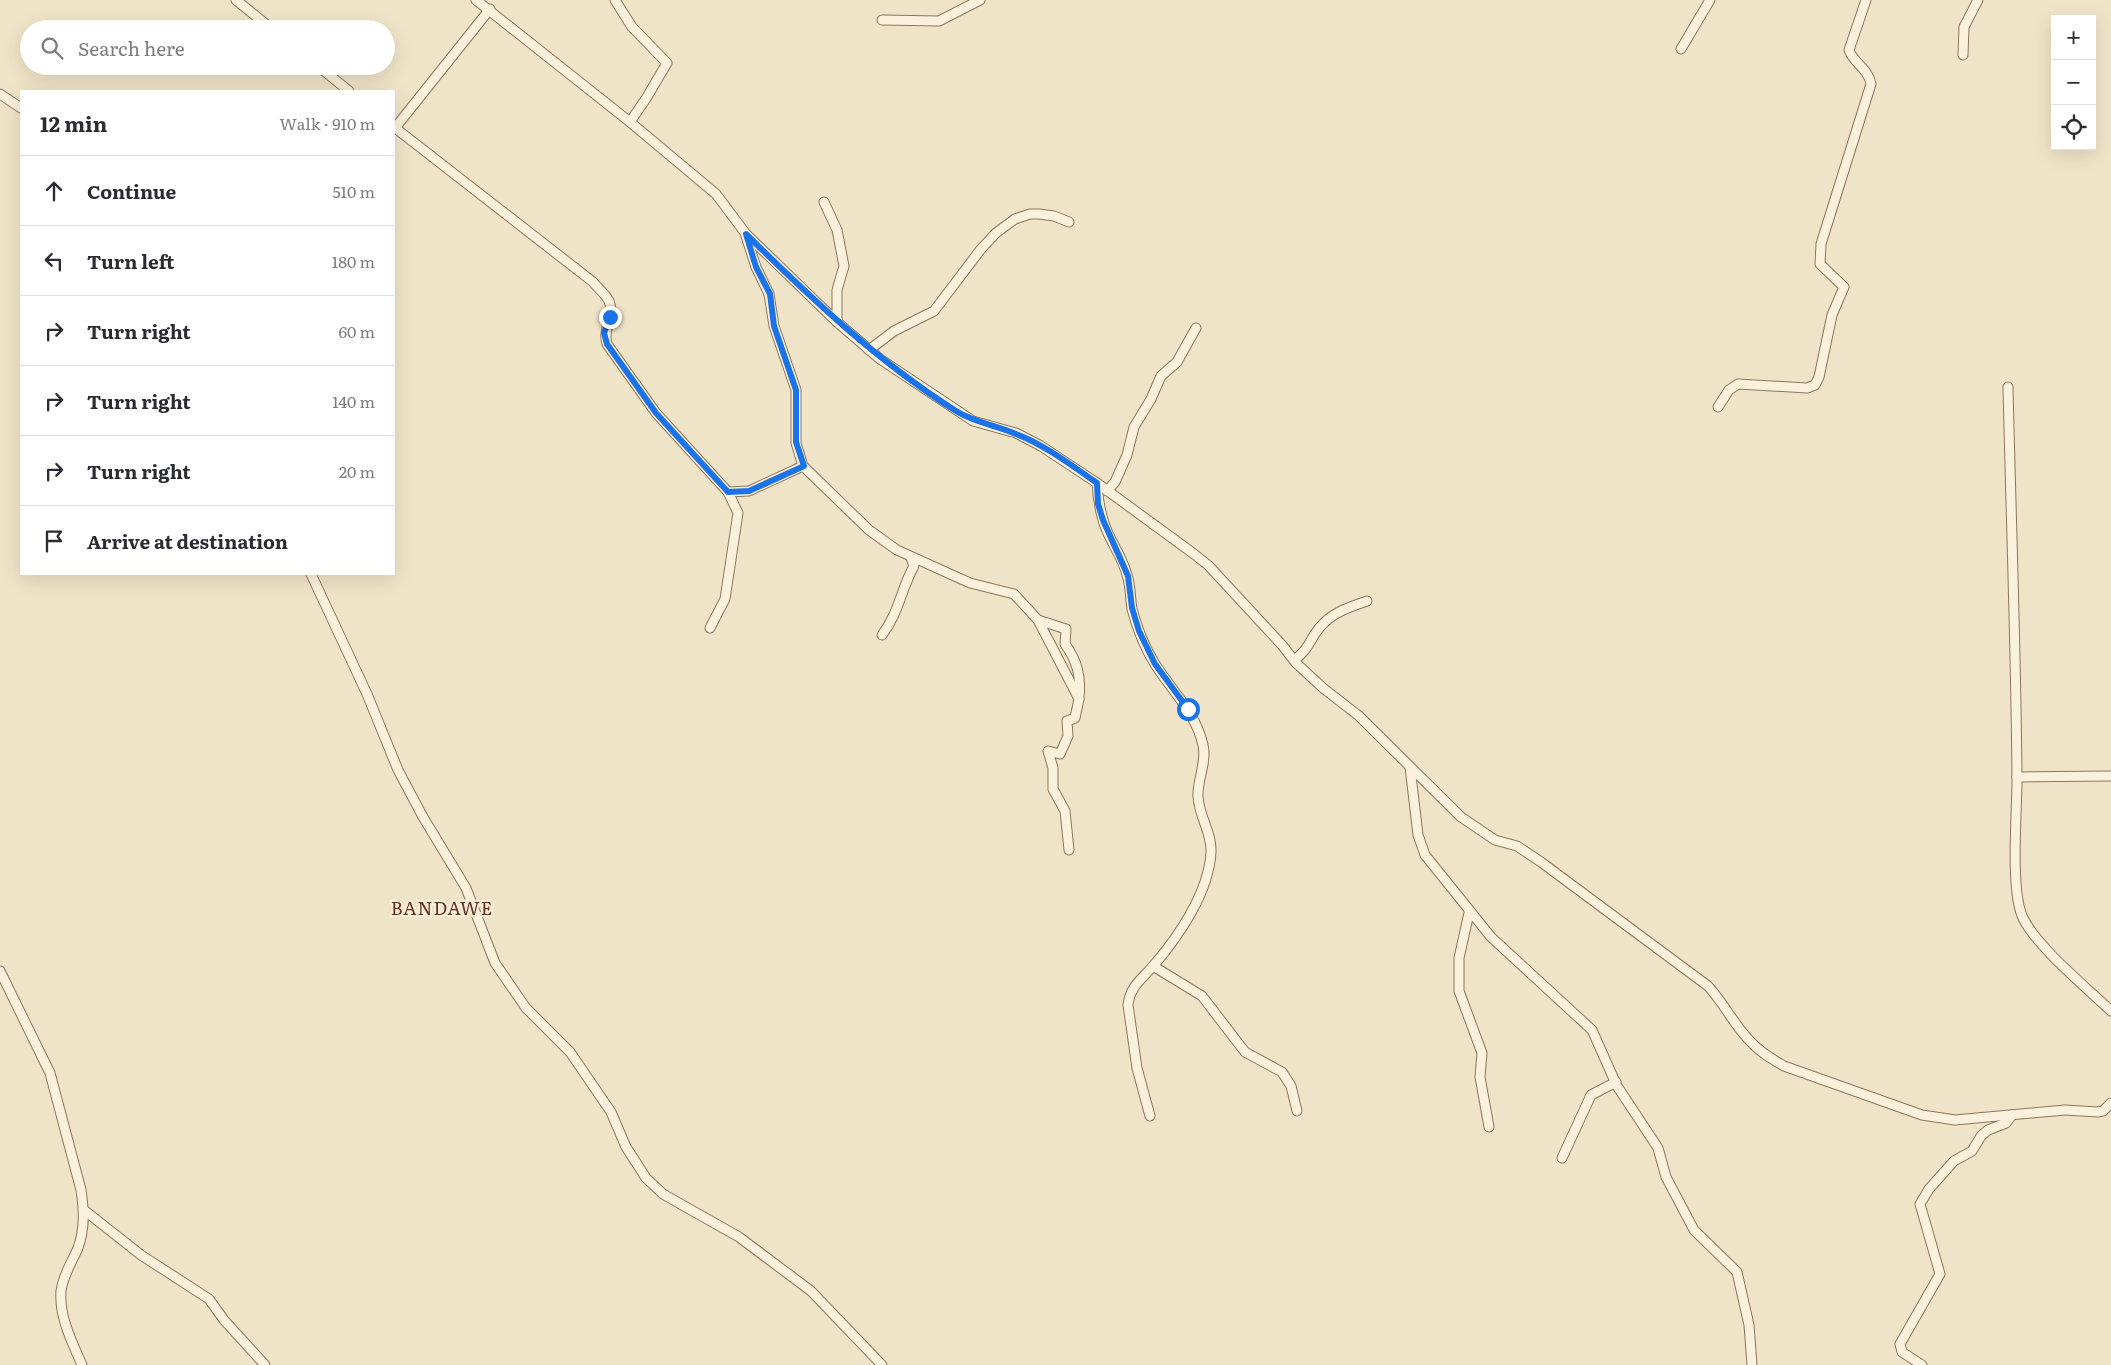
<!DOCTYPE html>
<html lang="en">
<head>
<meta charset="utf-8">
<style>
	:root { --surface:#fff; --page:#f7f7f7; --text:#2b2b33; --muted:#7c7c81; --line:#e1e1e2 }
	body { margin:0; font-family:Literata,serif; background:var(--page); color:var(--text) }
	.controls { position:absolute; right:15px; top:15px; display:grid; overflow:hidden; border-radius:0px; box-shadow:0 5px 20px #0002 }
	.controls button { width:45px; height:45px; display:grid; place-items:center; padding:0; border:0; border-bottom:1px solid var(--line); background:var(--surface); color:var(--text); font:25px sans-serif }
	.stop { position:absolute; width:15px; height:15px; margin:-11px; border:4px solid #1a73e8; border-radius:50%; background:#fff }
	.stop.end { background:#1a73e8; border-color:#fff; box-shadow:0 1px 5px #0008 }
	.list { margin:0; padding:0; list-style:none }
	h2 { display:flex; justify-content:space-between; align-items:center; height:65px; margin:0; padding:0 20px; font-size:21px }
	h2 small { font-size:16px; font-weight:400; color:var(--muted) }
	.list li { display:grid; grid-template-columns:32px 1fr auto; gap:15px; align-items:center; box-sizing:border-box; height:70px; padding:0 20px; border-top:1px solid var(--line) }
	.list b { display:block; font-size:19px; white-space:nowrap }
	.list em { font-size:16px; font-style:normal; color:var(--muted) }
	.icon { flex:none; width:28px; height:28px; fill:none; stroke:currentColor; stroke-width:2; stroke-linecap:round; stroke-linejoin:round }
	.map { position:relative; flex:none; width:2111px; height:1365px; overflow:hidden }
	.search { position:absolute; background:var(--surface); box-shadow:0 5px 20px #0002; left:20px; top:20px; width:375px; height:55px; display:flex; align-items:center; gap:12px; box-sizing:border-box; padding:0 18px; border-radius:28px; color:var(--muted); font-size:19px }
	.panel { position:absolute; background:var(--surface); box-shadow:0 5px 20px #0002; left:20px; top:90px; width:375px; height:485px; border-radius:0px }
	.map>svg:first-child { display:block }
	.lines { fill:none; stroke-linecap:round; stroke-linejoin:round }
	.minor-casing { stroke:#8d765c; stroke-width:11 }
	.minor { stroke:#faf1dc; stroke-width:9 }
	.route { stroke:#1a73e8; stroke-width:6 }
	.labels { text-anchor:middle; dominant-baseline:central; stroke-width:4.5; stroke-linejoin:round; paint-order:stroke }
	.quarter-label { font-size:18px; letter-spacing:1px; fill:#6b2e1e; stroke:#f7eed8 }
</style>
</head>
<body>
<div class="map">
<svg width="2111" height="1365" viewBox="0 0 2111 1365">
	<rect width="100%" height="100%" fill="#f0e4c8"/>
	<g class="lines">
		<g class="minor-casing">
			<g id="minor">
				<polyline points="236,0 272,29"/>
				<path d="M476 0 630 122 716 194 746 234 837 322 880 359 973 421 1016 433 1041 446 1097 483 1194 554 1208 565 1282 645 1296 663 1323 688 1359 716 1461 817 1495 840 1517 846 1541 862 1708 986C1724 1003 1735 1027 1752 1043 1761 1053 1772 1059 1784 1066L1922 1115 1955 1120 2065 1110 2098 1112 2103 1111 2111 1103"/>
				<polyline points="615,0 632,27 667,63 647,97 630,122"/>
				<polyline points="882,20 939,21 980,0"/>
				<polyline points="1681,49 1710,0"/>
				<polyline points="1963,55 1964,27 1978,0"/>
				<polyline points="318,66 349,91"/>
				<polyline points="0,94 21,108"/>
				<path d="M394 127 593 282C598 288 606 295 609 301 615 316 602 329 607 344L656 413 728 492 738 513 725 599 710 628"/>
				<polyline points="395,128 490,9"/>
				<polyline points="824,202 837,230 844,266 837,290 837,322"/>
				<polyline points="746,236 756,267 769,294 774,326 796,390 796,443 803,466 869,530 897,550 970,583 1014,594 1038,620 1079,699 1075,718 1067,721 1068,736 1060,754 1048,751 1053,768 1053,789 1065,811 1069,850"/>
				<polyline points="869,350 894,331 934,311 981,249 996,233 1015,219 1030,214 1039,214 1054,216 1069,222"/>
				<path d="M2008 387C2011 518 2016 649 2017 780 2017 813 2010 891 2023 918 2037 947 2087 988 2111 1011"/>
				<path d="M1718 407 1729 390 1738 384 1807 388 1815 385 1819 377 1832 315 1844 287 1820 264 1821 244 1871 84C1868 68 1854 64 1849 50L1866 0"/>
				<path d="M1097 483C1098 499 1100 515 1107 531 1113 545 1123 559 1127 575 1131 586 1130 598 1132 609 1137 628 1145 648 1155 664 1172 691 1196 713 1203 745 1207 763 1197 780 1198 797 1199 816 1212 833 1211 852 1209 892 1179 936 1154 965 1142 979 1130 986 1128 1005L1137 1068 1150 1116"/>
				<polyline points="1107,491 1115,482 1127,455 1134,427 1151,399 1161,376 1177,362 1196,328"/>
				<polyline points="728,492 749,491 803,466"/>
				<polyline points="311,574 367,694 398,770 423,817 466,888 495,963 526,1008 570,1052 611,1112 626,1147 646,1178 663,1194 739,1237 811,1291 882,1365"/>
				<path d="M1038 620 1066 629 1065 644C1078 662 1081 677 1079 699"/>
				<path d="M882 635C899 613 901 589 914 566L911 558"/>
				<path d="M1294 660C1309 650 1310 638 1321 626 1333 612 1350 607 1367 601"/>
				<polyline points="1410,767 1418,835 1425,855 1491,937 1592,1030 1617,1086 1658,1148 1666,1177 1694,1230 1737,1272 1749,1325 1752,1365"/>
				<polyline points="2017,777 2111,776"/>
				<polyline points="1469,913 1459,958 1459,991 1482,1053 1480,1077 1489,1127"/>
				<polyline points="1153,966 1202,996 1245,1052 1282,1072 1291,1086 1297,1111"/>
				<path d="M0 971 50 1073 81 1190C84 1210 85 1228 78 1248 72 1262 63 1275 61 1291 59 1317 72 1342 82 1365"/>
				<polyline points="1562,1158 1591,1095 1616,1082"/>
				<polyline points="84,1210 141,1255 209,1299 224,1320 265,1365"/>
				<polyline points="1922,1365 1902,1352 1900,1344 1940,1274 1920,1204 1929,1189 1954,1161 1972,1151 1981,1136 1988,1130 2006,1123 2012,1115"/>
			</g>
		</g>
		<use href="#minor" class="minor"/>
	</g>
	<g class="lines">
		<path class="route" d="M610 317 604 333 607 344 656 413 728 492 749 491 804 466 796 442V390L774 326 770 294 756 267 746 234C812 299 877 361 956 411 975 423 996 425 1016 434 1045 445 1071 465 1097 483L1098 504 1103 520 1128 576 1132 608 1139 631 1155 664 1188 709"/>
	</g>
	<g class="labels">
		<g class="quarter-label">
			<text x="442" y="907">BANDAWE</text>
		</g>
	</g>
</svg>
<div class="controls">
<button>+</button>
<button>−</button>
<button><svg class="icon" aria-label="locate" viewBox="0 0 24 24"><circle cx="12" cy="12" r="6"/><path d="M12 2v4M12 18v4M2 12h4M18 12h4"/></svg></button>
</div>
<div class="stop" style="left:1188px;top:709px"></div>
<div class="stop end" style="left:610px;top:317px"></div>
<div class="search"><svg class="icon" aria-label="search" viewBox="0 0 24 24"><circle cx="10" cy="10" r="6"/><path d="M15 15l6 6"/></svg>Search here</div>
<section class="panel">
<h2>12 min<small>Walk · 910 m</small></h2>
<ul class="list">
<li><svg class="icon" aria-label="ahead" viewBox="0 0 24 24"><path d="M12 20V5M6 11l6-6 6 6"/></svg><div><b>Continue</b></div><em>510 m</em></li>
<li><svg class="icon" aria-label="left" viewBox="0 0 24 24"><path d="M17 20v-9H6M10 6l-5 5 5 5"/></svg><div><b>Turn left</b></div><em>180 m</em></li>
<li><svg class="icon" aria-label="right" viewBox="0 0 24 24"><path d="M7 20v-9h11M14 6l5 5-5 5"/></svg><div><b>Turn right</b></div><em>60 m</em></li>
<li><svg class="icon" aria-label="right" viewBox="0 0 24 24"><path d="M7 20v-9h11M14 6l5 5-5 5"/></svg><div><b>Turn right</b></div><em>140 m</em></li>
<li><svg class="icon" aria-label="right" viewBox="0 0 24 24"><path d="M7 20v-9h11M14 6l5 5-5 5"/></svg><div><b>Turn right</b></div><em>20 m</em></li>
<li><svg class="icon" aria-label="arrive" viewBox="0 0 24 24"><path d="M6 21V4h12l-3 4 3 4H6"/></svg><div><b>Arrive at destination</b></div></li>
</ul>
</section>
</div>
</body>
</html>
